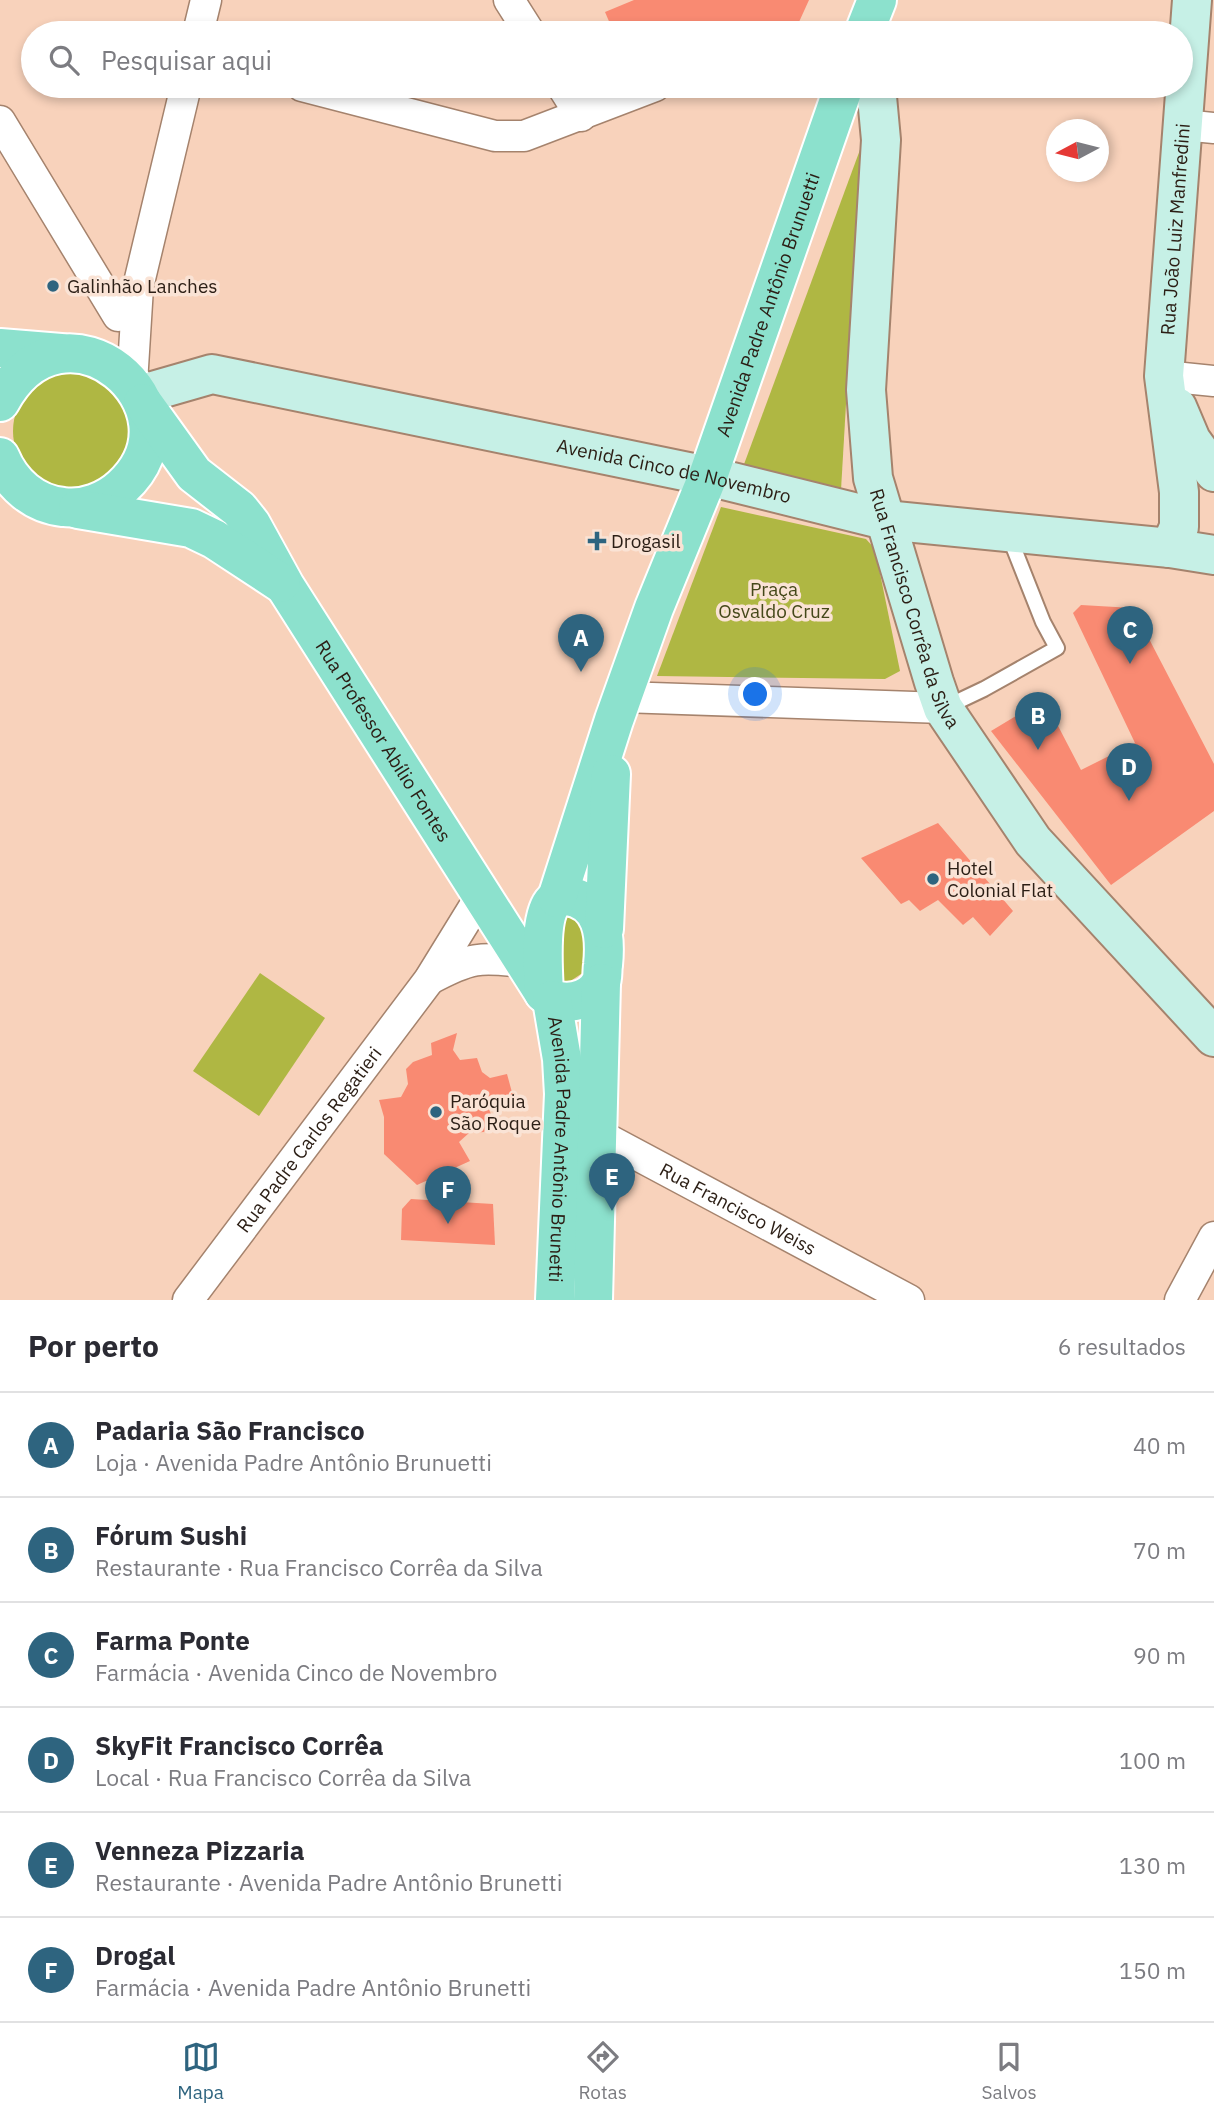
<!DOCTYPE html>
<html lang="pt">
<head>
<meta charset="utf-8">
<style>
	:root { --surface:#fff; --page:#f2f2f3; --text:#2b2b33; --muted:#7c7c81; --line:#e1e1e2; --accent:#2e647f }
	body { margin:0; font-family:"IBM Plex Sans",sans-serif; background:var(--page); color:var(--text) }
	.compass { position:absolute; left:1046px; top:119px; width:63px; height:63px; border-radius:50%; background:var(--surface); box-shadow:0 4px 10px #0003; rotate:263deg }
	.you { position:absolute; left:756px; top:695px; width:24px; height:24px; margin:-18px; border:5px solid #fff; border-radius:50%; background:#1a73e8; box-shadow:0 0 0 10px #1a73e833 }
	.badge { display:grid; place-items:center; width:46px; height:46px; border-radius:50%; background:var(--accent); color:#fff; font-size:23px; font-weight:700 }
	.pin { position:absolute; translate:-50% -58px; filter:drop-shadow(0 2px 4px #0008) }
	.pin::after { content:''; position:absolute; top:37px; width:24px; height:21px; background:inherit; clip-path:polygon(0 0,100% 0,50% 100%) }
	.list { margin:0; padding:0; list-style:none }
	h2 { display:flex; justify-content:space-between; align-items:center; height:91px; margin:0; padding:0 28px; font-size:30px }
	h2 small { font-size:23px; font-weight:400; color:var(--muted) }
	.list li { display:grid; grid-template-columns:46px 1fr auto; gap:21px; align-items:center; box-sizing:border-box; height:105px; padding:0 28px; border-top:2px solid var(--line) }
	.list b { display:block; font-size:26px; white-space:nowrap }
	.list p { margin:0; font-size:23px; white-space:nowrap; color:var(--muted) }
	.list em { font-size:23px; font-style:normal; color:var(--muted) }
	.icon { flex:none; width:38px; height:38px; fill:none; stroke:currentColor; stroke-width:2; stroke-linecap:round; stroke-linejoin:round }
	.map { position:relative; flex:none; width:1214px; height:1300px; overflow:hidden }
	.search { position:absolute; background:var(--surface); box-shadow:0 4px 10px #0003; left:21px; right:21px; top:21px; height:77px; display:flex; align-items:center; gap:18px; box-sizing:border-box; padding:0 24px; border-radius:38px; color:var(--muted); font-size:26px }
	.sheet { height:721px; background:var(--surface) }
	nav { display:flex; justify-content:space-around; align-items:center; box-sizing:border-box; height:98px; border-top:2px solid var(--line); background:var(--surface); font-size:19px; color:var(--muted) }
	nav a { display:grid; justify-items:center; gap:4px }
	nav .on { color:var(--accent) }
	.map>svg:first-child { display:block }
	.green { fill:#afb743 }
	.building { fill:#f98a72 }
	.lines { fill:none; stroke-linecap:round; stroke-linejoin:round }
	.lane-casing { stroke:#a5836d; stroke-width:18 }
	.street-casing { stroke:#a5836d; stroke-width:33 }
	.secondary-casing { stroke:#a5836d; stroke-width:42 }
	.primary-casing { stroke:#fff; stroke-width:42 }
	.lane { stroke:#fff; stroke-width:14 }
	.street { stroke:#fff; stroke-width:30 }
	.secondary { stroke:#c6f0e6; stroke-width:38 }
	.primary { stroke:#8ce1cd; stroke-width:38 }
	.poi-dot { fill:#2e647f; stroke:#fae3d5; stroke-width:2.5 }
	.labels { text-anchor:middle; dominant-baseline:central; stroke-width:7; stroke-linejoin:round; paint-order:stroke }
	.street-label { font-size:19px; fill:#2b1e15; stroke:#fae3d5 }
	.poi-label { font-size:19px; fill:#2b1e15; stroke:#fae3d5; text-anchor:start }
	.park-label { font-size:19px; fill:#454819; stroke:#fae3d5 }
</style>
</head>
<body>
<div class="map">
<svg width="1214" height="1300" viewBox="0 0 1214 1300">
	<rect width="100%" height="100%" fill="#f8d2bb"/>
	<g class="green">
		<polygon points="861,147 841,490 743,467"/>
		<circle cx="71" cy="431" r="58"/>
		<polygon points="721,507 866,539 875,549 900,671 885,679 657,676"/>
		<polygon points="567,913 589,922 587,970 563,986 556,982 556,915"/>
		<polygon points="260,973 325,1018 259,1116 193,1071"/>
	</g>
	<g class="building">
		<polygon points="634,0 809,0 794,33 614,33 605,12"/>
		<polygon points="1081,605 1133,608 1214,764 1214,811 1111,885 991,731 1044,699 1081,770 1135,743 1073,613"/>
		<polygon points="938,823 1013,911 990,936 973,917 963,925 938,900 920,911 909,900 901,904 861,858"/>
		<polygon points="457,1033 453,1050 460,1060 477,1058 482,1072 490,1078 507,1074 513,1096 499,1098 488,1107 493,1119 484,1132 469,1133 459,1142 470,1161 417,1185 384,1154 384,1117 379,1100 401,1097 408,1084 406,1069 413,1062 432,1055 431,1043"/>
		<polygon points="411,1199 493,1204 495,1245 401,1240 402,1209"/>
	</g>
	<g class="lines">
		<g class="lane-casing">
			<polyline id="lane" points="944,708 984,689 1057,648 1043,622 1009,536"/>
		</g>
		<g class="street-casing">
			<g id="street">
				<polyline points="509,0 530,33"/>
				<polyline points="198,33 206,0"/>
				<polyline points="302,86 495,136 524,136 655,86"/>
				<polyline points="562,86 581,116"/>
				<polyline points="0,121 118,316"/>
				<polyline points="1183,125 1214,128"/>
				<polyline points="1164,376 1214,381"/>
				<polyline points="132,383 138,287 186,86"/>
				<polyline points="622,697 943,708"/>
				<path d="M430 979C471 957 479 957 524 962"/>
				<path id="s1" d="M580 1132 596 1133 909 1300"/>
				<path id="s2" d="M188 1300 429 980 482 894"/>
				<polyline points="1180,1300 1214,1237"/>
			</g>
		</g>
		<g class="secondary-casing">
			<g id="secondary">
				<path id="s3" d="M876 86 881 140 866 390 873 478 934 682 943 708 1033 841 1214 1037"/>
				<path id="s4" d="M139 395 212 374 708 476 885 520 1170 548 1214 555"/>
				<polyline points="1177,407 1191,440 1214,472"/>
				<path id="s5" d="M1170 548 1179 527V492L1164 376 1192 0"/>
			</g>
		</g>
		<g class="primary-casing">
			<g id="primary">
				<polyline points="864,33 877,0"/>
				<polyline points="0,348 61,353"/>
				<path d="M0 402C64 284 208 408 122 487 107 501 84 510 63 507 34 504 11 484 0 457"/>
				<path id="s6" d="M143 403 194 474 239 509 251 524 285 586 544 993"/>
				<polyline points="78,509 191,528 214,539 281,583"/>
				<path d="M567 896C603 901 606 936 603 965 602 970 603 978 601 982 591 1003 560 1008 544 993 543 971 539 920 552 903 556 898 561 897 567 896Z"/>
				<path id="s7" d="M557 898 614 720 654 608 708 476 844 86"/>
				<polyline points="604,929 611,774"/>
				<path id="s8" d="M552 1000 562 1059 564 1094 555 1300"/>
				<polyline points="593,1300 601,983"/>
			</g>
		</g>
		<use href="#lane" class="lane"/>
		<use href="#street" class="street"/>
		<use href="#secondary" class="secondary"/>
		<use href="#primary" class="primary"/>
	</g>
	<g class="poi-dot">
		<circle cx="53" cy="286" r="7"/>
		<path d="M593.5 530.5h7v7h7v7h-7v7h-7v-7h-7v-7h7z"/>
		<circle cx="933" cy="879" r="7"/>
		<circle cx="436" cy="1112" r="7"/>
	</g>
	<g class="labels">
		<g class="street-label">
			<text stroke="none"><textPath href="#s5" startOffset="322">Rua João Luiz Manfredini</textPath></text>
			<text stroke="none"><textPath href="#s7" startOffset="630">Avenida Padre Antônio Brunuetti</textPath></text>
			<text stroke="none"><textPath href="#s4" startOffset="548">Avenida Cinco de Novembro</textPath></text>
			<text stroke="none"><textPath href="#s3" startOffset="530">Rua Francisco Corrêa da Silva</textPath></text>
			<text stroke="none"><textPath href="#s6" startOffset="418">Rua Professor Abílio Fontes</textPath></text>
			<text stroke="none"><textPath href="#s2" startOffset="201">Rua Padre Carlos Regatieri</textPath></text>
			<text stroke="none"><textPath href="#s8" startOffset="150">Avenida Padre Antônio Brunetti</textPath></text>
			<text stroke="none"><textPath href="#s1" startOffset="177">Rua Francisco Weiss</textPath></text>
		</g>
		<g class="poi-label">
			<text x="67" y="286">Galinhão Lanches</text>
			<text x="611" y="541">Drogasil</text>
			<text x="947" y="868">Hotel<tspan x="947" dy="22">Colonial Flat</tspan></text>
			<text x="450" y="1101">Paróquia<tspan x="450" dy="22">São Roque</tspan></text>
		</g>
		<g class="park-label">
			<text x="774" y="589">Praça<tspan x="774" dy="22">Osvaldo Cruz</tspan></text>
		</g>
	</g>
</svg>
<svg class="compass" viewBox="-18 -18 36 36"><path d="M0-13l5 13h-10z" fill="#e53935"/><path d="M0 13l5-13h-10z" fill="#7c7c81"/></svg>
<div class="you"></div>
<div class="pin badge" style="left:581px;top:672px">A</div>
<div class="pin badge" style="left:1038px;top:750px">B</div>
<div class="pin badge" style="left:1130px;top:664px">C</div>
<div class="pin badge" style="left:1129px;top:801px">D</div>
<div class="pin badge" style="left:612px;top:1211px">E</div>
<div class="pin badge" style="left:448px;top:1224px">F</div>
<div class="search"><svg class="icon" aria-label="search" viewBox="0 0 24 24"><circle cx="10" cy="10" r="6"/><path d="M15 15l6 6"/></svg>Pesquisar aqui</div>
</div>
<section class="sheet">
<h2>Por perto<small>6 resultados</small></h2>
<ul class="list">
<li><span class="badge">A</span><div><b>Padaria São Francisco</b><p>Loja · Avenida Padre Antônio Brunuetti</p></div><em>40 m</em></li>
<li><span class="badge">B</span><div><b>Fórum Sushi</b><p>Restaurante · Rua Francisco Corrêa da Silva</p></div><em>70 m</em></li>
<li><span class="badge">C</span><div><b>Farma Ponte</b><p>Farmácia · Avenida Cinco de Novembro</p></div><em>90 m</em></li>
<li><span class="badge">D</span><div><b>SkyFit Francisco Corrêa</b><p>Local · Rua Francisco Corrêa da Silva</p></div><em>100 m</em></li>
<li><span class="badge">E</span><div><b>Venneza Pizzaria</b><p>Restaurante · Avenida Padre Antônio Brunetti</p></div><em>130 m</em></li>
<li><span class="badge">F</span><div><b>Drogal</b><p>Farmácia · Avenida Padre Antônio Brunetti</p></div><em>150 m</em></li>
</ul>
</section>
<nav>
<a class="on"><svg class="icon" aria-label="map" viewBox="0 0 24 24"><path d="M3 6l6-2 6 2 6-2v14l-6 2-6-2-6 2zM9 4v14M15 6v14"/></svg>Mapa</a>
<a><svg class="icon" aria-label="directions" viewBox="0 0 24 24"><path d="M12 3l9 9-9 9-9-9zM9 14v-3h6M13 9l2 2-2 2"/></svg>Rotas</a>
<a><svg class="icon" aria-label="saved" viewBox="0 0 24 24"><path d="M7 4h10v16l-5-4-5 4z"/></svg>Salvos</a>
</nav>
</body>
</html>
